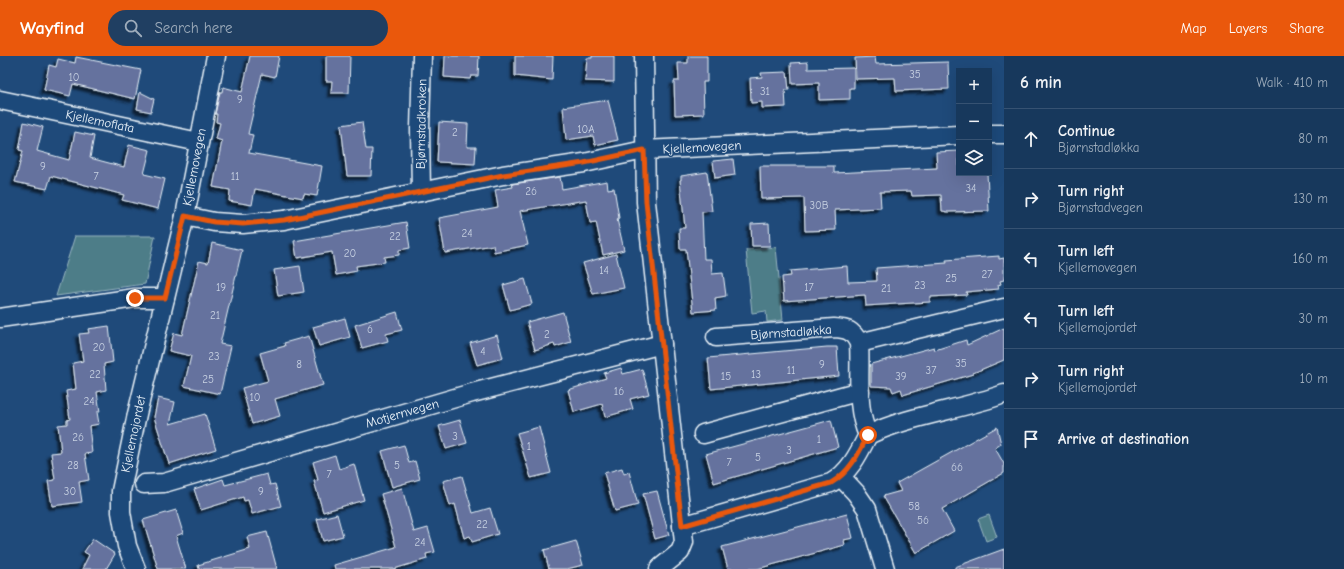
<!DOCTYPE html>
<html lang="en">
<head>
<meta charset="utf-8">
<style>
	:root { --surface:#17385c; --page:#203f62; --text:#f1f3f6; --muted:#9eacbb; --line:#365272; --accent:#ea580c }
	body { margin:0; font-family:"Comic Neue",sans-serif; background:var(--page); color:var(--text) }
	.controls { position:absolute; right:12px; top:12px; display:grid; overflow:hidden; border-radius:0px; box-shadow:0 4px 16px #0002 }
	.controls button { width:36px; height:36px; display:grid; place-items:center; padding:0; border:0; border-bottom:1px solid var(--line); background:var(--surface); color:var(--text); font:20px sans-serif }
	.stop { position:absolute; width:12px; height:12px; margin:-9px; border:3px solid #ea580c; border-radius:50%; background:#fff }
	.stop.end { background:#ea580c; border-color:#fff; box-shadow:0 1px 4px #0008 }
	.list { margin:0; padding:0; list-style:none }
	h2 { display:flex; justify-content:space-between; align-items:center; height:52px; margin:0; padding:0 16px; font-size:17px }
	h2 small { font-size:13px; font-weight:400; color:var(--muted) }
	.list li { display:grid; grid-template-columns:26px 1fr auto; gap:12px; align-items:center; box-sizing:border-box; height:60px; padding:0 16px; border-top:1px solid var(--line) }
	.list b { display:block; font-size:15px; white-space:nowrap }
	.list p { margin:0; font-size:13px; white-space:nowrap; color:var(--muted) }
	.list em { font-size:13px; font-style:normal; color:var(--muted) }
	.icon { flex:none; width:22px; height:22px; fill:none; stroke:currentColor; stroke-width:2; stroke-linecap:round; stroke-linejoin:round }
	.map { position:relative; flex:none; width:1004px; height:513px; overflow:hidden }
	header { display:flex; align-items:center; gap:24px; box-sizing:border-box; height:56px; padding:0 20px; background:var(--accent); color:#fff }
	header strong { font-size:19px }
	nav { display:flex; gap:22px; margin-inline-start:auto; font-size:14px }
	.search { width:280px; height:36px; background:var(--page); display:flex; align-items:center; gap:10px; box-sizing:border-box; padding:0 14px; border-radius:22px; color:var(--muted); font-size:15px }
	main { display:flex }
	aside { flex:1; background:var(--surface) }
	.map>svg:first-child { display:block }
	.green { fill:#4d7d88; stroke:#9ab7c0 }
	.building { fill:#65729e; stroke:#e8f1f8; filter:url(#shadow) }
	.lines { fill:none; stroke-linecap:round; stroke-linejoin:round }
	.minor-casing { stroke:#e8f1f8; stroke-width:21 }
	.minor { stroke:#1f4a7a; stroke-width:18 }
	.route { stroke:#ea580c; stroke-width:5 }
	.labels { text-anchor:middle; dominant-baseline:central; stroke-width:3; stroke-linejoin:round; paint-order:stroke }
	.number-label { font-size:11px; fill:#c7d1e2 }
	.street-label { font-size:13px; fill:#e8f1f8; stroke:#1f4a7a }
</style>
</head>
<body>
<header>
<strong>Wayfind</strong>
<div class="search"><svg class="icon" aria-label="search" viewBox="0 0 24 24"><circle cx="10" cy="10" r="6"/><path d="M15 15l6 6"/></svg>Search here</div>
<nav><a>Map</a><a>Layers</a><a>Share</a></nav>
</header>
<main>
<div class="map">
<svg width="1004" height="513" viewBox="0 0 1004 513">
	<defs>
		<filter id="shadow"><feDropShadow dx="-3.5" dy="3.5" stdDeviation="1" flood-color="#0009"/></filter>
	</defs>
	<rect width="100%" height="100%" fill="#1f4a7a"/>
	<filter id="ink" filterUnits="userSpaceOnUse"><feTurbulence type="fractalNoise" baseFrequency=".025" numOctaves="2"/><feDisplacementMap in="SourceGraphic" scale="8" xChannelSelector="R" yChannelSelector="G"/><feConvolveMatrix kernelMatrix="1 2 1 2 8 2 1 2 1" color-interpolation-filters="sRGB"/></filter>
	<g filter="url(#ink)">
		<g class="green">
			<polygon points="75,180 155,180 145,228 56,240"/>
			<polygon points="776,191 783,264 767,266 766,255 752,257 746,194"/>
			<polygon points="989,459 997,481 986,485 978,463"/>
		</g>
		<g class="building">
			<polygon points="250,0 279,0 275,21 262,18 248,78 253,79 249,97 322,110 317,140 304,138 303,142 255,133 252,149 229,145 230,134 213,131 222,85 216,83 220,67 216,66 217,58 215,58 220,36 222,36 223,31 242,36"/>
			<polygon points="326,0 350,0 349,37 331,37 332,25 326,25"/>
			<polygon points="445,0 479,0 478,20 471,20 470,23 444,21"/>
			<polygon points="515,0 553,0 552,24 515,20"/>
			<polygon points="592,0 614,0 614,26 585,25 587,2 592,2"/>
			<polygon points="688,0 707,0 707,26 703,26 704,58 675,59 674,25 679,25 678,7 688,7"/>
			<polygon points="76,1 141,14 135,43 73,28 70,40 44,34 49,9 56,11 58,3 75,7"/>
			<polygon points="875,1 876,8 948,6 949,33 896,35 895,22 856,23 855,2"/>
			<polygon points="808,6 808,13 854,12 854,32 850,32 850,43 819,44 819,27 792,28 791,7"/>
			<polygon points="787,16 789,34 785,34 786,51 762,52 762,46 751,47 750,22 762,21 761,17"/>
			<polygon points="140,36 154,43 151,56 137,53"/>
			<polygon points="608,44 618,84 595,89 593,80 566,84 563,51"/>
			<polygon points="24,66 43,71 37,95 69,104 75,76 94,80 90,102 124,111 129,89 150,94 144,118 165,123 158,153 122,144 124,139 51,120 47,133 15,126 23,95 19,94"/>
			<polygon points="362,66 366,93 372,93 371,120 347,120 341,69"/>
			<polygon points="439,66 468,68 467,91 476,91 475,108 437,106"/>
			<polygon points="959,95 959,117 987,117 989,155 948,156 942,155 941,139 912,140 911,135 880,136 881,152 835,154 836,174 805,175 804,142 761,143 760,110 834,110 834,117 937,112 936,96"/>
			<polygon points="733,103 735,119 715,122 713,105"/>
			<polygon points="707,116 712,155 702,156 704,203 711,203 712,218 723,217 726,240 715,242 716,254 693,256 686,193 680,193 679,172 685,172 680,124 681,124 681,120"/>
			<polygon points="560,121 562,133 607,125 608,133 614,132 619,162 617,163 624,194 603,199 596,166 590,167 586,144 520,155 528,189 494,196 493,189 445,197 439,162 498,151 495,134 513,131 512,128"/>
			<polygon points="406,166 410,192 399,194 399,199 384,201 385,206 356,210 357,215 336,219 332,196 297,202 294,185"/>
			<polygon points="769,167 770,190 752,190 751,168"/>
			<polygon points="212,187 242,194 220,288 231,290 220,338 184,330 191,300 169,295 174,277 182,279 199,205 208,207"/>
			<polygon points="616,198 624,232 593,238 583,207"/>
			<polygon points="999,200 999,203 1004,202 1004,224 1000,225 1001,228 998,229 999,233 966,236 967,239 930,241 930,246 897,248 866,250 865,239 784,245 782,221 791,220 790,215 847,210 848,226 877,225 876,212 947,207 946,204"/>
			<polygon points="300,210 304,236 278,240 274,214"/>
			<polygon points="525,223 532,248 510,254 503,229"/>
			<polygon points="397,256 402,274 386,278 388,285 362,292 355,269"/>
			<polygon points="563,256 571,286 555,291 554,288 535,294 527,266"/>
			<polygon points="345,262 350,281 319,290 313,271"/>
			<polygon points="109,270 113,306 104,308 106,334 97,336 100,356 97,356 99,368 89,370 92,397 85,398 89,424 79,426 82,446 52,450 48,425 55,424 51,397 61,396 58,369 67,368 67,364 70,363 66,335 76,333 73,307 83,305 79,278 89,277 88,273"/>
			<polygon points="1004,272 1004,304 973,317 973,318 903,339 901,333 893,336 891,331 871,330 871,308 934,291 935,294 966,284 967,289"/>
			<polygon points="497,279 503,302 477,309 470,287"/>
			<polygon points="309,280 323,329 275,343 280,360 252,368 242,332 268,325 260,297 285,290 284,287"/>
			<polygon points="827,291 837,291 839,320 711,333 708,302"/>
			<polygon points="621,312 623,318 642,313 649,338 630,343 633,353 605,361 602,348 574,356 568,334 606,322 604,317"/>
			<polygon points="158,342 175,346 170,368 205,358 216,393 169,408 154,361"/>
			<polygon points="460,364 467,387 446,393 439,370"/>
			<polygon points="831,364 838,391 714,427 706,398"/>
			<polygon points="539,371 551,417 531,422 517,377"/>
			<polygon points="997,371 1001,388 995,392 1004,408 1004,417 942,453 954,475 916,497 883,440 901,435 897,427"/>
			<polygon points="404,389 409,407 415,405 420,423 392,431 382,395"/>
			<polygon points="335,399 339,413 354,408 364,444 323,456 314,425 318,424 313,406"/>
			<polygon points="622,412 624,418 629,416 638,449 615,455 604,417"/>
			<polygon points="267,418 270,429 275,428 281,450 252,458 248,444 244,445 243,441 201,454 194,433 223,423 225,429"/>
			<polygon points="462,420 473,457 490,452 498,478 472,486 470,480 464,482 455,448 450,450 443,425"/>
			<polygon points="402,432 414,476 428,472 435,496 426,498 427,503 394,513 335,513 334,509 396,491 381,438"/>
			<polygon points="657,435 669,479 655,483 643,438"/>
			<polygon points="176,454 183,477 176,480 186,513 158,513 143,464"/>
			<polygon points="337,458 343,480 323,485 317,463"/>
			<polygon points="847,458 853,482 844,484 845,489 757,513 728,513 722,491"/>
			<polygon points="267,476 277,513 199,513 198,509 250,493 247,481"/>
			<polygon points="93,483 115,498 106,513 82,513 89,499 84,496"/>
			<polygon points="576,485 583,509 567,513 549,513 544,494"/>
			<polygon points="1004,493 1004,513 955,513 955,511"/>
		</g>
		<g class="lines">
			<g class="minor-casing">
				<g id="minor">
					<polyline points="216,0 185,160 214,166 243,168 284,164 503,119 584,107 644,94 959,79"/>
					<polyline points="644,0 646,146 684,486 680,496 659,513"/>
					<polyline points="0,44 199,86"/>
					<polyline points="989,78 1004,78"/>
					<polyline points="421,136 420,73 422,0"/>
					<polyline points="0,262 135,242 165,242"/>
					<polyline points="859,287 1004,252"/>
					<polyline points="703,378 860,335"/>
					<path d="M868 379C911 359 960 354 1004 338"/>
					<polyline points="841,421 856,437 867,453 885,513"/>
					<polyline points="144,428 164,427 472,337 662,288"/>
					<path d="M682 470 831 427C850 416 859 397 868 379 855 351 861 317 859 287 852 274 848 273 834 272L716 281"/>
					<polyline points="136,513 127,490 121,456 121,435 137,358 185,160"/>
				</g>
			</g>
			<use href="#minor" class="minor"/>
		</g>
	</g>
	<g class="lines" filter="url(#ink)">
		<path class="route" d="M135 242H165L185 160 214 166 243 168 284 164 503 119 584 107 644 94 646 146 682 470 831 427C850 416 859 397 868 379"/>
	</g>
	<g class="labels">
		<g class="number-label">
			<text x="915" y="18">35</text>
			<text x="74" y="21">10</text>
			<text x="765" y="35">31</text>
			<text x="240" y="43">9</text>
			<text x="586" y="73">10A</text>
			<text x="455" y="76">2</text>
			<text x="43" y="110">9</text>
			<text x="96" y="120">7</text>
			<text x="235" y="120">11</text>
			<text x="971" y="132">34</text>
			<text x="531" y="135">26</text>
			<text x="819" y="149">30B</text>
			<text x="467" y="177">24</text>
			<text x="395" y="180">22</text>
			<text x="350" y="197">20</text>
			<text x="604" y="214">14</text>
			<text x="987" y="218">27</text>
			<text x="951" y="222">25</text>
			<text x="920" y="229">23</text>
			<text x="221" y="231">19</text>
			<text x="809" y="231">17</text>
			<text x="886" y="232">21</text>
			<text x="215" y="259">21</text>
			<text x="370" y="273">6</text>
			<text x="547" y="278">2</text>
			<text x="99" y="291">20</text>
			<text x="483" y="295">4</text>
			<text x="214" y="300">23</text>
			<text x="961" y="307">35</text>
			<text x="299" y="308">8</text>
			<text x="822" y="308">9</text>
			<text x="791" y="314">11</text>
			<text x="931" y="314">37</text>
			<text x="95" y="318">22</text>
			<text x="756" y="318">13</text>
			<text x="726" y="320">15</text>
			<text x="901" y="320">39</text>
			<text x="208" y="323">25</text>
			<text x="619" y="335">16</text>
			<text x="255" y="341">10</text>
			<text x="89" y="345">24</text>
			<text x="455" y="380">3</text>
			<text x="78" y="381">26</text>
			<text x="819" y="383">1</text>
			<text x="529" y="390">1</text>
			<text x="789" y="394">3</text>
			<text x="758" y="401">5</text>
			<text x="729" y="406">7</text>
			<text x="73" y="409">28</text>
			<text x="397" y="409">5</text>
			<text x="957" y="411">66</text>
			<text x="329" y="418">7</text>
			<text x="70" y="435">30</text>
			<text x="261" y="435">9</text>
			<text x="914" y="450">58</text>
			<text x="923" y="464">56</text>
			<text x="482" y="468">22</text>
			<text x="420" y="486">24</text>
		</g>
		<g class="street-label">
			<text transform="translate(100 65) rotate(12)">Kjellemoflata</text>
			<text transform="translate(421 68) rotate(-89)">Bjørnstadkroken</text>
			<text transform="translate(702 91) rotate(-3)">Kjellemovegen</text>
			<text transform="translate(194 111) rotate(-79)">Kjellemovegen</text>
			<text transform="translate(791 276) rotate(-4)">Bjørnstadløkka</text>
			<text transform="translate(402 357) rotate(-16)">Motjernvegen</text>
			<text transform="translate(133 378) rotate(-78)">Kjellemojordet</text>
		</g>
	</g>
</svg>
<div class="controls">
<button>+</button>
<button>−</button>
<button><svg class="icon" aria-label="layers" viewBox="0 0 24 24"><path d="M12 4l9 5-9 5-9-5zM3 14l9 5 9-5"/></svg></button>
</div>
<div class="stop" style="left:868px;top:379px"></div>
<div class="stop end" style="left:135px;top:242px"></div>
</div>
<aside>
<h2>6 min<small>Walk · 410 m</small></h2>
<ul class="list">
<li><svg class="icon" aria-label="ahead" viewBox="0 0 24 24"><path d="M12 20V5M6 11l6-6 6 6"/></svg><div><b>Continue</b><p>Bjørnstadløkka</p></div><em>80 m</em></li>
<li><svg class="icon" aria-label="right" viewBox="0 0 24 24"><path d="M7 20v-9h11M14 6l5 5-5 5"/></svg><div><b>Turn right</b><p>Bjørnstadvegen</p></div><em>130 m</em></li>
<li><svg class="icon" aria-label="left" viewBox="0 0 24 24"><path d="M17 20v-9H6M10 6l-5 5 5 5"/></svg><div><b>Turn left</b><p>Kjellemovegen</p></div><em>160 m</em></li>
<li><svg class="icon" aria-label="left" viewBox="0 0 24 24"><path d="M17 20v-9H6M10 6l-5 5 5 5"/></svg><div><b>Turn left</b><p>Kjellemojordet</p></div><em>30 m</em></li>
<li><svg class="icon" aria-label="right" viewBox="0 0 24 24"><path d="M7 20v-9h11M14 6l5 5-5 5"/></svg><div><b>Turn right</b><p>Kjellemojordet</p></div><em>10 m</em></li>
<li><svg class="icon" aria-label="arrive" viewBox="0 0 24 24"><path d="M6 21V4h12l-3 4 3 4H6"/></svg><div><b>Arrive at destination</b></div></li>
</ul>
</aside>
</main>
</body>
</html>
